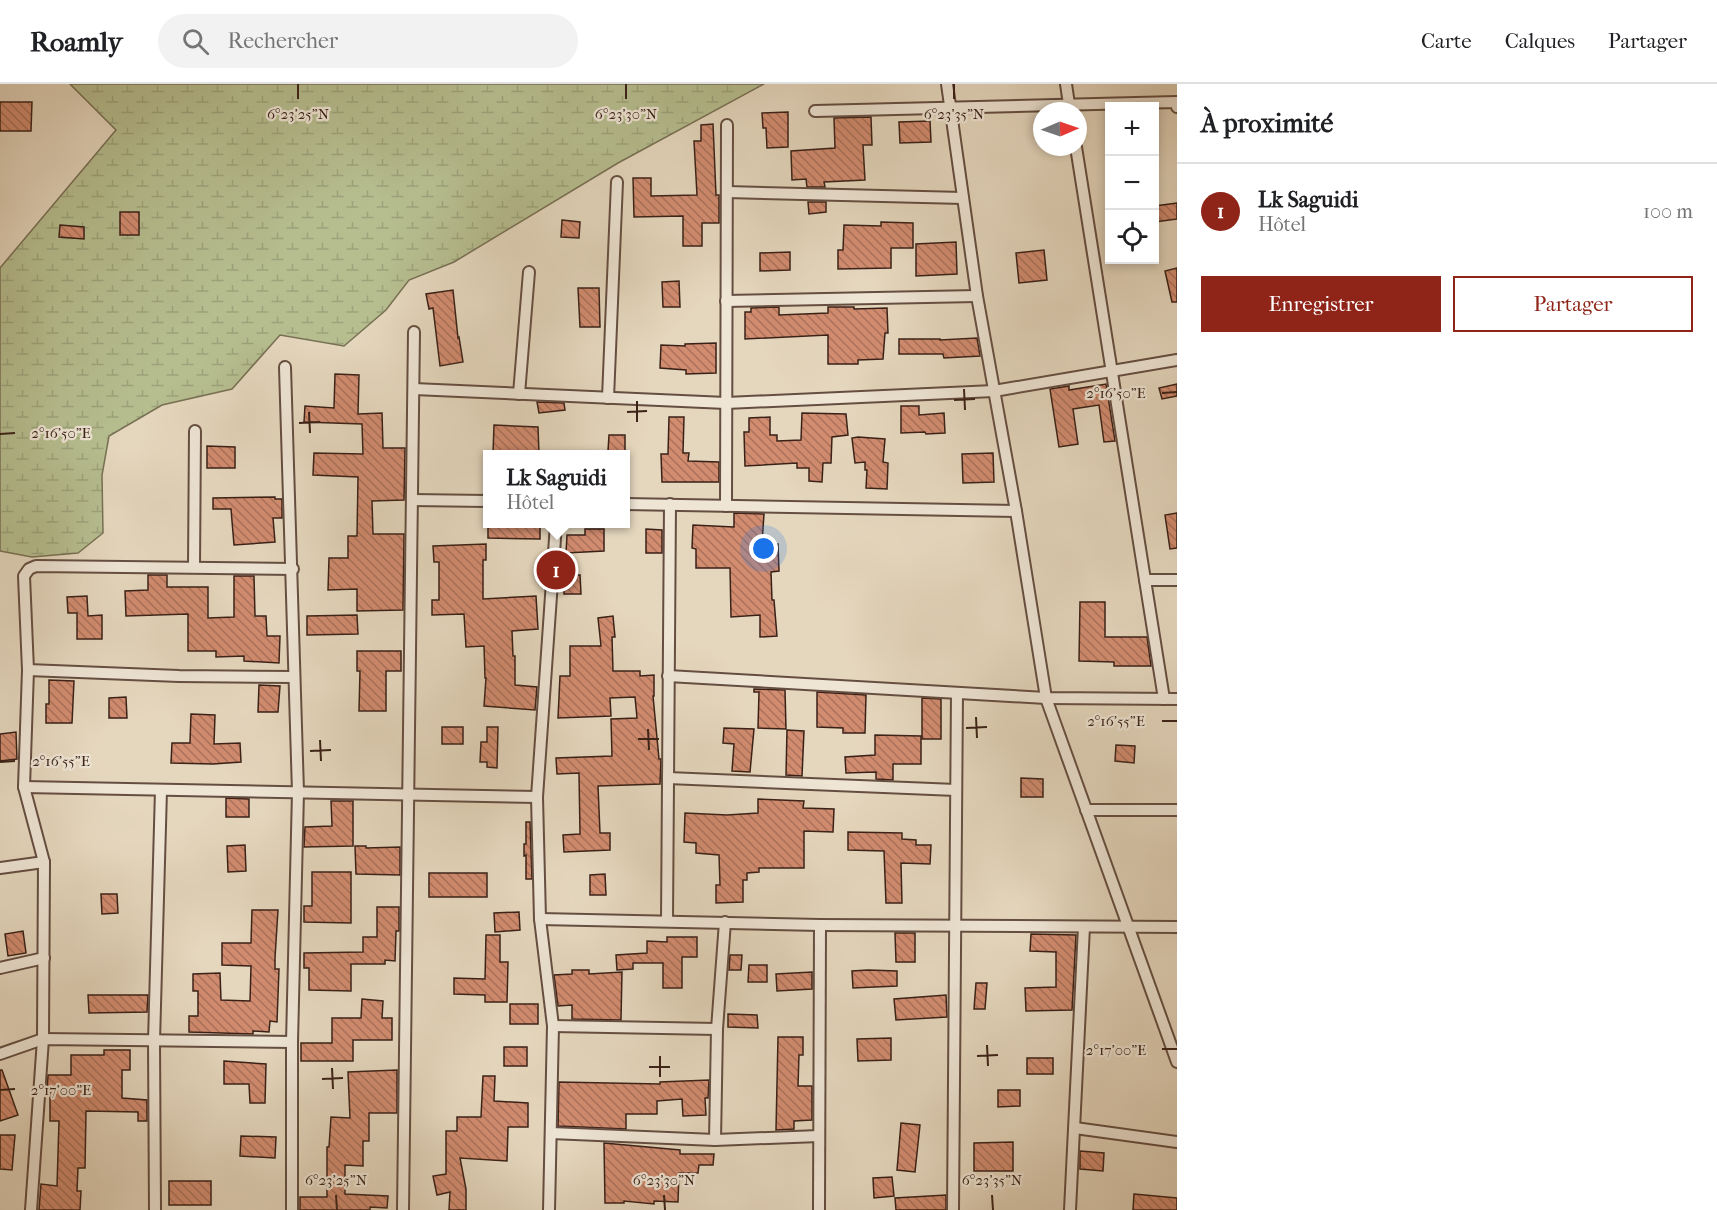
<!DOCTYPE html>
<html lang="fr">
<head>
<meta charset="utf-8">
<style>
	:root { --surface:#fff; --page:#f2f2f2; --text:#202124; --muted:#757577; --line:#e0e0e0; --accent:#8f2418 }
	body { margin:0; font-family:"IM FELL French Canon",serif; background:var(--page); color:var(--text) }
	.controls { position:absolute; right:18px; top:18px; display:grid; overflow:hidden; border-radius:0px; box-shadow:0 3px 9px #0003 }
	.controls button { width:54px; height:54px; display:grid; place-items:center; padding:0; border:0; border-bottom:2px solid var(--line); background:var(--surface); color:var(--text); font:30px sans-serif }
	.compass { position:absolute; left:1033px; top:18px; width:54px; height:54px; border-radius:50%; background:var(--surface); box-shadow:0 3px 9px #0003; rotate:88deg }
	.you { position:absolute; left:764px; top:465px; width:21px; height:21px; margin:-15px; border:4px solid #fff; border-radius:50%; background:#1a73e8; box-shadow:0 0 0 9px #1a73e833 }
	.badge { display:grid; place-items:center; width:39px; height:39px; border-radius:50%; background:var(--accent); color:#fff; font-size:20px; font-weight:700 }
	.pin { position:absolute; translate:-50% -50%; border:3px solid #fff; box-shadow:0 2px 6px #0006 }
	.popup { position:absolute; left:483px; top:366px; width:147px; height:78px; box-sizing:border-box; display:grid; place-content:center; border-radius:0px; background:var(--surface); filter:drop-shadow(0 2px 4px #0005); font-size:20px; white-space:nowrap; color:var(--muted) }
	.popup b { font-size:22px; color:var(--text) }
	.popup::after { content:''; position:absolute; left:50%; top:100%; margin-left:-12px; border:12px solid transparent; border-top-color:var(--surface) }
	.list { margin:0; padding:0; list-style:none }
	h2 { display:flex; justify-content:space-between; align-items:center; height:78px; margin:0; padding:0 24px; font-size:26px }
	h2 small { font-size:20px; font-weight:400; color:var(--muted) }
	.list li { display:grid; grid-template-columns:39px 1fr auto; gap:18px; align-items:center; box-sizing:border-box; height:96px; padding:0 24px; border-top:2px solid var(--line) }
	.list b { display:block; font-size:22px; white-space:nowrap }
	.list p { margin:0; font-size:20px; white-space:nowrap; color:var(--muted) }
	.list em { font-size:20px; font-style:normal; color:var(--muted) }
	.actions { display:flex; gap:12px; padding:18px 24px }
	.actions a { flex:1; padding:14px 0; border:2px solid var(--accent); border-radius:0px; text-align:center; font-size:21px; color:var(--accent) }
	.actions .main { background:var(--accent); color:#fff }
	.icon { flex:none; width:33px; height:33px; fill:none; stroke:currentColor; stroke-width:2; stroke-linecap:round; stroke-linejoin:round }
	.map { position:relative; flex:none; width:1177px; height:1126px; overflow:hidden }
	header { display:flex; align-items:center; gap:36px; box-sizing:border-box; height:84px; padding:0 30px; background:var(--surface); border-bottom:2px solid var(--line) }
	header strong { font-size:28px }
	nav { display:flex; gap:33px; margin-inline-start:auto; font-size:21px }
	.search { width:420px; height:54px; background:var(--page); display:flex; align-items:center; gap:15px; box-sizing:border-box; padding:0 21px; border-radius:33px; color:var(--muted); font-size:22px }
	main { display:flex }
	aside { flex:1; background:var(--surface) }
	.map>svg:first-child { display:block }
	.wetland { fill:url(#wetland-marsh); stroke:#787054; stroke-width:1.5 }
	.building { fill:url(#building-back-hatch); stroke:#3a2117; stroke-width:1.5 }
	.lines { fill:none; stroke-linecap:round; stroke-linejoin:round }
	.minor-casing { stroke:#654e41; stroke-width:14 }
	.minor { stroke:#eee5d5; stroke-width:10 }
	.ticks { fill:none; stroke:#3a2117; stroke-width:2 }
	.ticks-label { font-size:15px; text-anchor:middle; fill:#3a2117; stroke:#eee5d5; stroke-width:4.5; stroke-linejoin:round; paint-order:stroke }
</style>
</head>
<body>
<header>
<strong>Roamly</strong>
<div class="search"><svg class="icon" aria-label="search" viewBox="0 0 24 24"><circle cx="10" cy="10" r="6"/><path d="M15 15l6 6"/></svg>Rechercher</div>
<nav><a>Carte</a><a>Calques</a><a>Partager</a></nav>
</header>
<main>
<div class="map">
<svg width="1177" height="1126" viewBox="0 0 1177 1126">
	<defs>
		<pattern id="wetland-marsh" width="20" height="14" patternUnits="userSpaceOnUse" patternTransform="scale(1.5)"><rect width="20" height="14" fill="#b6be90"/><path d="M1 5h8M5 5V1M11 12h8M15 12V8" fill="none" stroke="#9da37b"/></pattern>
		<pattern id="building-back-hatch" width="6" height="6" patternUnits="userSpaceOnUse" patternTransform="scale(1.5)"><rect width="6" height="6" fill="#d28c70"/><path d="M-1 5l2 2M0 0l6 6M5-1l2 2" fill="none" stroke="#ab725b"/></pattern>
	</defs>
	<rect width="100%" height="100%" fill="#e5d7be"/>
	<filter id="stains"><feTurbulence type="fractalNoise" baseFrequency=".00333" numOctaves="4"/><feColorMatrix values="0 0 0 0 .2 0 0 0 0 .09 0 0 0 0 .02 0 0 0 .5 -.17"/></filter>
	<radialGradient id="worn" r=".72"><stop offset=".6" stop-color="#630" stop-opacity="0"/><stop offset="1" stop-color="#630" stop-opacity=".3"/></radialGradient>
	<polygon class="wetland" points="70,0 764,0 618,79 454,178 409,196 386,226 344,262 280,251 232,305 162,321 109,352 102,391 103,449 78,469 32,473 0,467 0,184 116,46"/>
	<g class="building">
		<polygon points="0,18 32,18 31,47 0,47"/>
		<polygon points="788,28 788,63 767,64 766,44 763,44 762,29"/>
		<polygon points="871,33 872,61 863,61 865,96 824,98 825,103 807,103 806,95 792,96 791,67 835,64 834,34"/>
		<polygon points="930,37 931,58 900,59 899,38"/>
		<polygon points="713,40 716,111 719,111 719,139 702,139 702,162 683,162 683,132 634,133 633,94 651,94 651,112 697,111 694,57 701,57 701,41"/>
		<polygon points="808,118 826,118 826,128 809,130"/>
		<polygon points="1177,119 1177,135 1155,138 1155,122"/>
		<rect x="120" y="128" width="19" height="23"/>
		<polygon points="562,136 580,138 579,154 561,153"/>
		<polygon points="881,138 913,139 913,164 891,164 891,184 838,185 838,166 843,166 844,141 881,142"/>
		<polygon points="60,141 84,143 84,155 59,153"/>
		<polygon points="956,158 957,190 916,192 916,160"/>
		<polygon points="1044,166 1047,196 1019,199 1016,169"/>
		<polygon points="790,168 790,186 760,187 760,169"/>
		<polygon points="1177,184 1177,218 1172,218 1165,187"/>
		<polygon points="679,197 680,223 663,223 662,198"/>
		<polygon points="578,204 599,204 600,243 580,243"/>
		<polygon points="453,206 458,254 459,253 463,278 440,282 433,224 429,225 426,210"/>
		<polygon points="779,223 779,231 828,229 828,223 854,223 854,225 887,224 888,249 885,249 883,275 858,276 858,280 828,280 828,251 745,255 745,228 751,228 751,224"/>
		<polygon points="977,254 980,272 944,274 943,270 899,270 899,255 940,255 940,256"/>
		<polygon points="716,259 716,289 686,290 686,286 660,284 661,261 685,262 685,260"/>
		<polygon points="335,290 359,291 358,330 382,329 383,364 405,364 404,416 372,417 373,450 404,450 403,526 357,527 357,505 328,506 329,474 348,474 348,452 357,452 358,393 313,391 314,369 363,370 362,340 304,338 305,322 334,324"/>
		<polygon points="1106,300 1115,357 1104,358 1099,321 1073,325 1078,360 1059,363 1050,305 1069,302 1069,306"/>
		<polygon points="1177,300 1177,312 1162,315 1159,304"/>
		<polygon points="537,318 564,319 565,326 539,329"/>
		<polygon points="901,322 919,322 919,331 944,329 945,349 926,350 925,348 901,349"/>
		<polygon points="802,329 846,330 848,351 832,353 831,379 823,379 822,398 809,397 809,384 797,384 797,379 745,382 744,348 749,348 749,334 770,333 770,351 777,351 777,357 801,356"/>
		<polygon points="669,333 684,333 683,369 689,369 688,377 719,378 719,398 662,398 661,370 668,370"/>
		<polygon points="494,341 538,343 539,370 493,370"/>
		<polygon points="609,351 625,351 625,367 608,367"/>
		<polygon points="858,353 885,355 883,378 888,379 887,405 866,404 867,386 865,386 865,378 855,379 852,354"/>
		<polygon points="207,362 235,363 235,384 207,384"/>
		<polygon points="993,369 994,398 963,399 962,370"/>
		<polygon points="275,413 275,415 282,415 282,434 273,434 275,458 234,461 231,425 213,425 213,414"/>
		<polygon points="734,429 764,430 762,460 778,460 779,487 771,488 772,516 774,516 777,552 760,553 760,531 731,533 730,484 696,484 696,465 692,464 693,441 734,443"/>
		<polygon points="1177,429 1177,464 1170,465 1165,431"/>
		<polygon points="488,440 540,440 540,455 488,454"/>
		<polygon points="585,445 604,445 604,467 566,469 567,451 585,451"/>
		<polygon points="646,445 662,446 662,469 646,469"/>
		<polygon points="486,460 486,476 483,476 483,515 536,512 538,545 512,547 513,572 515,572 515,601 537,603 535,626 484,622 486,594 485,594 484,562 466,563 464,530 432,531 432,516 439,516 439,478 434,478 433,462"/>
		<polygon points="148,491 167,491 167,503 208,503 208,534 234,533 234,492 254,492 255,532 266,532 267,552 280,552 279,579 244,577 244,572 216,573 216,567 188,567 188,530 126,532 125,507 148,506"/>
		<polygon points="564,491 580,491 581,510 564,510"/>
		<polygon points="87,512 88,532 102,531 102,555 77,555 77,529 68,529 67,513"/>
		<polygon points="1080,518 1105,518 1105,553 1147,553 1151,582 1114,582 1114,578 1079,577"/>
		<polygon points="357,531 358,550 307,551 307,532"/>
		<polygon points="613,532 615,553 612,553 613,587 640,587 640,592 654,591 654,612 653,612 659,675 661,675 660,700 598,702 600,749 610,749 610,766 564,768 563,751 580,750 579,689 557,690 556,674 612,672 611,635 637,634 635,613 610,614 611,632 558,634 560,592 570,592 570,562 601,562 598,534"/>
		<polygon points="357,567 401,567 401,587 386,587 386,627 359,627 360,587 357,587"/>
		<polygon points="49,596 74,597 72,639 46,639 46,620 49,620"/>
		<polygon points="259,601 280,602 278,628 258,628"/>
		<polygon points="754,605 785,606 786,645 758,644 759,608 754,608"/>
		<polygon points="817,608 866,611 865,649 843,649 843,644 817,643"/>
		<polygon points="126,613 127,634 109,634 109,614"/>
		<polygon points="922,614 941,615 941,655 922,655"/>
		<polygon points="191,630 215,631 214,660 240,659 241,678 213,680 171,679 172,659 190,659"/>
		<rect x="442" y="643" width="21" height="17"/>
		<polygon points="487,643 498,643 497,684 487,683 487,678 480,678 481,658 487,658"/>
		<polygon points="724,644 754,645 750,688 732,687 734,660 723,659"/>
		<polygon points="787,646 804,647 802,692 786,691"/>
		<polygon points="16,648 17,675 0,677 0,650"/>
		<polygon points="875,651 921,652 921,680 893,680 893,696 876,695 876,688 846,689 845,673 875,671"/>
		<polygon points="1116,661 1135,662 1134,679 1115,677"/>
		<polygon points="1021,694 1043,695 1043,713 1021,713"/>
		<polygon points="226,714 249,715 249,733 226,733"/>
		<polygon points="758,715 804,717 803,724 834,725 833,748 804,747 804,784 759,784 759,788 747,789 747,796 743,796 743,818 716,819 716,801 720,801 719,771 696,769 696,759 684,758 685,729 727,731 758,729"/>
		<polygon points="331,717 353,717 353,762 304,763 305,743 332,742"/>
		<polygon points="526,738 530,738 532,795 526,795 526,771 524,772 524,760 526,760"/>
		<polygon points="848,748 902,749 902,755 916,756 916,761 931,761 930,780 901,779 902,819 886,819 884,767 848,766"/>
		<polygon points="245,761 246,787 228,788 227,762"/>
		<polygon points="355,762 366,762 366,764 400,763 400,791 356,790"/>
		<polygon points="312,788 351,788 351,839 304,838 304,822 312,822"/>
		<rect x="429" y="789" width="58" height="24"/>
		<polygon points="605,790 606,811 590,811 590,791"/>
		<polygon points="101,810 117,810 118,829 102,830"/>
		<polygon points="377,823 399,823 399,847 396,847 395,877 385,876 385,880 351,880 351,907 309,906 309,884 304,884 304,869 363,868 363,853 377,853"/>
		<polygon points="252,826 278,826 275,874 275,885 279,885 277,938 270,937 269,948 253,947 253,950 189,948 189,932 198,932 198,907 193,907 193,890 220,889 221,916 250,917 251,882 222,881 222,859 251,859"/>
		<polygon points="519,828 520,846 495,848 494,829"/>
		<polygon points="23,847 26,869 8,872 5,850"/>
		<polygon points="895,849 915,849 915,878 896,878"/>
		<polygon points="1031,850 1076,851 1072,926 1026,927 1025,904 1056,903 1056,868 1030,867"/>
		<polygon points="486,851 500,851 500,878 508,878 507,918 485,918 485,911 454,910 454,894 485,895"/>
		<polygon points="667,853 697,853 697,873 682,873 682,904 663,904 663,879 633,879 633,885 617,886 616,871 647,869 647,857 667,858"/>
		<polygon points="730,871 742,871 741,886 729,886"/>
		<polygon points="749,881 767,881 767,898 748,898"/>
		<polygon points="572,886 589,886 589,890 622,888 621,936 572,935 572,921 558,922 554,891 572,890"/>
		<polygon points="868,886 897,887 897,902 853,904 852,887"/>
		<polygon points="812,888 812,905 777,907 776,890"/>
		<polygon points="976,899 987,899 985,925 974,925"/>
		<polygon points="88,911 148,911 147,928 89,929"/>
		<polygon points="946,911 947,933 896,936 894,915"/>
		<polygon points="362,915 383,917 382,934 392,934 392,956 353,956 353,977 301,977 301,959 332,959 332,934 361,934"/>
		<rect x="510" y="920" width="28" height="20"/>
		<polygon points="728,930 757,931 758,944 728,943"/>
		<polygon points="778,953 803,953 803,971 799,971 798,1002 812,1002 812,1036 794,1037 794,1045 776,1046"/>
		<polygon points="891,954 891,976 858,977 857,955"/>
		<rect x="504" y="963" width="23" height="19"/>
		<polygon points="104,966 130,966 130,986 122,986 122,1014 147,1016 147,1037 138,1037 138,1028 86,1027 85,1084 78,1084 77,1107 81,1107 80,1126 39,1126 41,1100 57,1102 59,1037 50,1037 50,1008 47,1008 48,991 71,991 71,971 104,971"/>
		<rect x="1027" y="974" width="26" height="16"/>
		<polygon points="224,977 266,980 265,1019 250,1019 249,1000 224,1000"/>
		<polygon points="0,986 2,986 18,1031 0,1037"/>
		<polygon points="397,986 397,1029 369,1029 369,1057 363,1057 363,1082 345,1081 345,1110 388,1112 387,1124 370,1123 370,1126 300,1126 300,1113 327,1113 327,1063 329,1063 331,1033 350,1034 348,988"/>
		<polygon points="483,992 495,992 494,1017 528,1019 528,1043 508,1043 507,1077 460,1074 466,1105 466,1126 449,1126 450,1108 437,1111 433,1092 446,1090 446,1047 457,1047 457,1033 481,1033"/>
		<polygon points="709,996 708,1014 705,1014 706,1031 683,1032 682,1015 657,1017 657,1030 626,1030 626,1045 558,1042 559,998 660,1000 660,998"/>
		<polygon points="998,1006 1020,1006 1020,1022 998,1023"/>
		<polygon points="901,1039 920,1041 915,1088 897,1086"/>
		<polygon points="0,1051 15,1051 12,1086 0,1085"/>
		<polygon points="241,1052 276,1053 275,1074 240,1072"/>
		<polygon points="1013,1058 1013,1087 974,1087 974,1059"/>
		<polygon points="604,1059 680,1066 680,1070 714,1070 713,1081 699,1081 698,1089 679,1089 678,1118 654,1117 654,1120 624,1117 624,1119 605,1119"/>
		<polygon points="1080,1067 1104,1069 1103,1087 1080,1085"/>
		<polygon points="892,1093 894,1112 874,1114 873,1094"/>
		<rect x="169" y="1097" width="42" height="24"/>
		<polygon points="1134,1110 1177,1114 1177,1126 1133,1126"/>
		<polygon points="946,1111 946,1126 896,1126 895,1114"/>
	</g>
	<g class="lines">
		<g class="minor-casing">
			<g id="minor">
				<polyline points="947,0 977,212 1016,427 1046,614 1177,978"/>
				<polyline points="1066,0 1070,27"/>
				<polyline points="815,27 1176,18 1177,23"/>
				<polyline points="1076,63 1164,615"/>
				<polyline points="727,108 963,114"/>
				<polyline points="726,217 977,212"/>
				<polyline points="285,283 298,708 292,958 292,1126"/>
				<polyline points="414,305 726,319 994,307 1177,276"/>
				<polyline points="519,310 529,188"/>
				<polyline points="608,314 617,98"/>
				<polyline points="412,416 487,417"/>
				<polyline points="625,420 1016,427"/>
				<polyline points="726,422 727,41"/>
				<polyline points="194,483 195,347"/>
				<polyline points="1145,496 1177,496"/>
				<polyline points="28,586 179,592 294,593"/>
				<polyline points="668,592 1046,614 1177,615"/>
				<polyline points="668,694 956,706"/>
				<polyline points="24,703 537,713"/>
				<polyline points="1086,726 1177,726"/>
				<polyline points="0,784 44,778"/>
				<polyline points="540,835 820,841 1177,843"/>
				<polyline points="667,837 670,420"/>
				<polyline points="0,884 44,874"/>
				<polyline points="553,942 717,945"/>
				<polyline points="0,970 43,955 292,958"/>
				<polyline points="1075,1044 1177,1058"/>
				<polyline points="551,1049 715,1056 819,1052"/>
				<polyline points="715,1056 717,945 725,838"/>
				<polyline points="31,1126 43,955 44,778 24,703 28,586 24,492 29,485 36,482 293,485"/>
				<polyline points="155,1126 154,957 161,706"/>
				<polyline points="403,1126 414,248"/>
				<polyline points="549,1126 553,942 540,835 537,713 556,440"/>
				<polyline points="819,1126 820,841"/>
				<polyline points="953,1126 957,609"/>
				<polyline points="1070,1126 1084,843"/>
			</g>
		</g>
		<use href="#minor" class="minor"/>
	</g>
	<path class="ticks" d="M298 0V15M626 0V15M954 0V15M964 305 965 326M1162 309 1177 308M954 316 975 315M637 317V338M309 328 310 349M627 328 647 327M299 339 320 338M0 350 15 349M976 633 977 654M1162 637H1177M966 644 987 643M648 645 649 666M638 655H659M320 656 321 677M310 667 331 666M0 678 15 677M987 961 988 982M1162 965H1177M660 972V993M977 972 998 971M649 983H670M332 984 333 1005M322 995 343 994M0 1006 15 1005M336 1111 337 1126M664 1111 665 1126M992 1111 993 1126"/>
	<g class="ticks-label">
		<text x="298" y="35">6°23'25"N</text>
		<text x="626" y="35">6°23'30"N</text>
		<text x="954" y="35">6°23'35"N</text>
		<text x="1116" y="314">2°16'50"E</text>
		<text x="61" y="354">2°16'50"E</text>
		<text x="1116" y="642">2°16'55"E</text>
		<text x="61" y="682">2°16'55"E</text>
		<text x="1116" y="971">2°17'00"E</text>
		<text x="61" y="1011">2°17'00"E</text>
		<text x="336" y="1101">6°23'25"N</text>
		<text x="664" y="1101">6°23'30"N</text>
		<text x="992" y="1101">6°23'35"N</text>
	</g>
	<rect width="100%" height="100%" filter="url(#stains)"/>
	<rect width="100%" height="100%" fill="url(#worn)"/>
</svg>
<div class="controls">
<button>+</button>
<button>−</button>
<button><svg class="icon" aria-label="locate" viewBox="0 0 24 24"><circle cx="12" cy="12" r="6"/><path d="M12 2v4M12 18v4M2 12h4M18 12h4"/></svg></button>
</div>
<svg class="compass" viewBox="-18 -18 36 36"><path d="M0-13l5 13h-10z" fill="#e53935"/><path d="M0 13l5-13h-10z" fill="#757577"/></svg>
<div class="you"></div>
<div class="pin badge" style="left:556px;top:486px">1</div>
<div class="popup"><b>Lk Saguidi</b>Hôtel</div>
</div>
<aside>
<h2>À proximité<small></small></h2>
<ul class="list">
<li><span class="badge">1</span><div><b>Lk Saguidi</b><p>Hôtel</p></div><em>100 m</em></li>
</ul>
<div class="actions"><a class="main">Enregistrer</a><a>Partager</a></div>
</aside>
</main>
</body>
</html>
